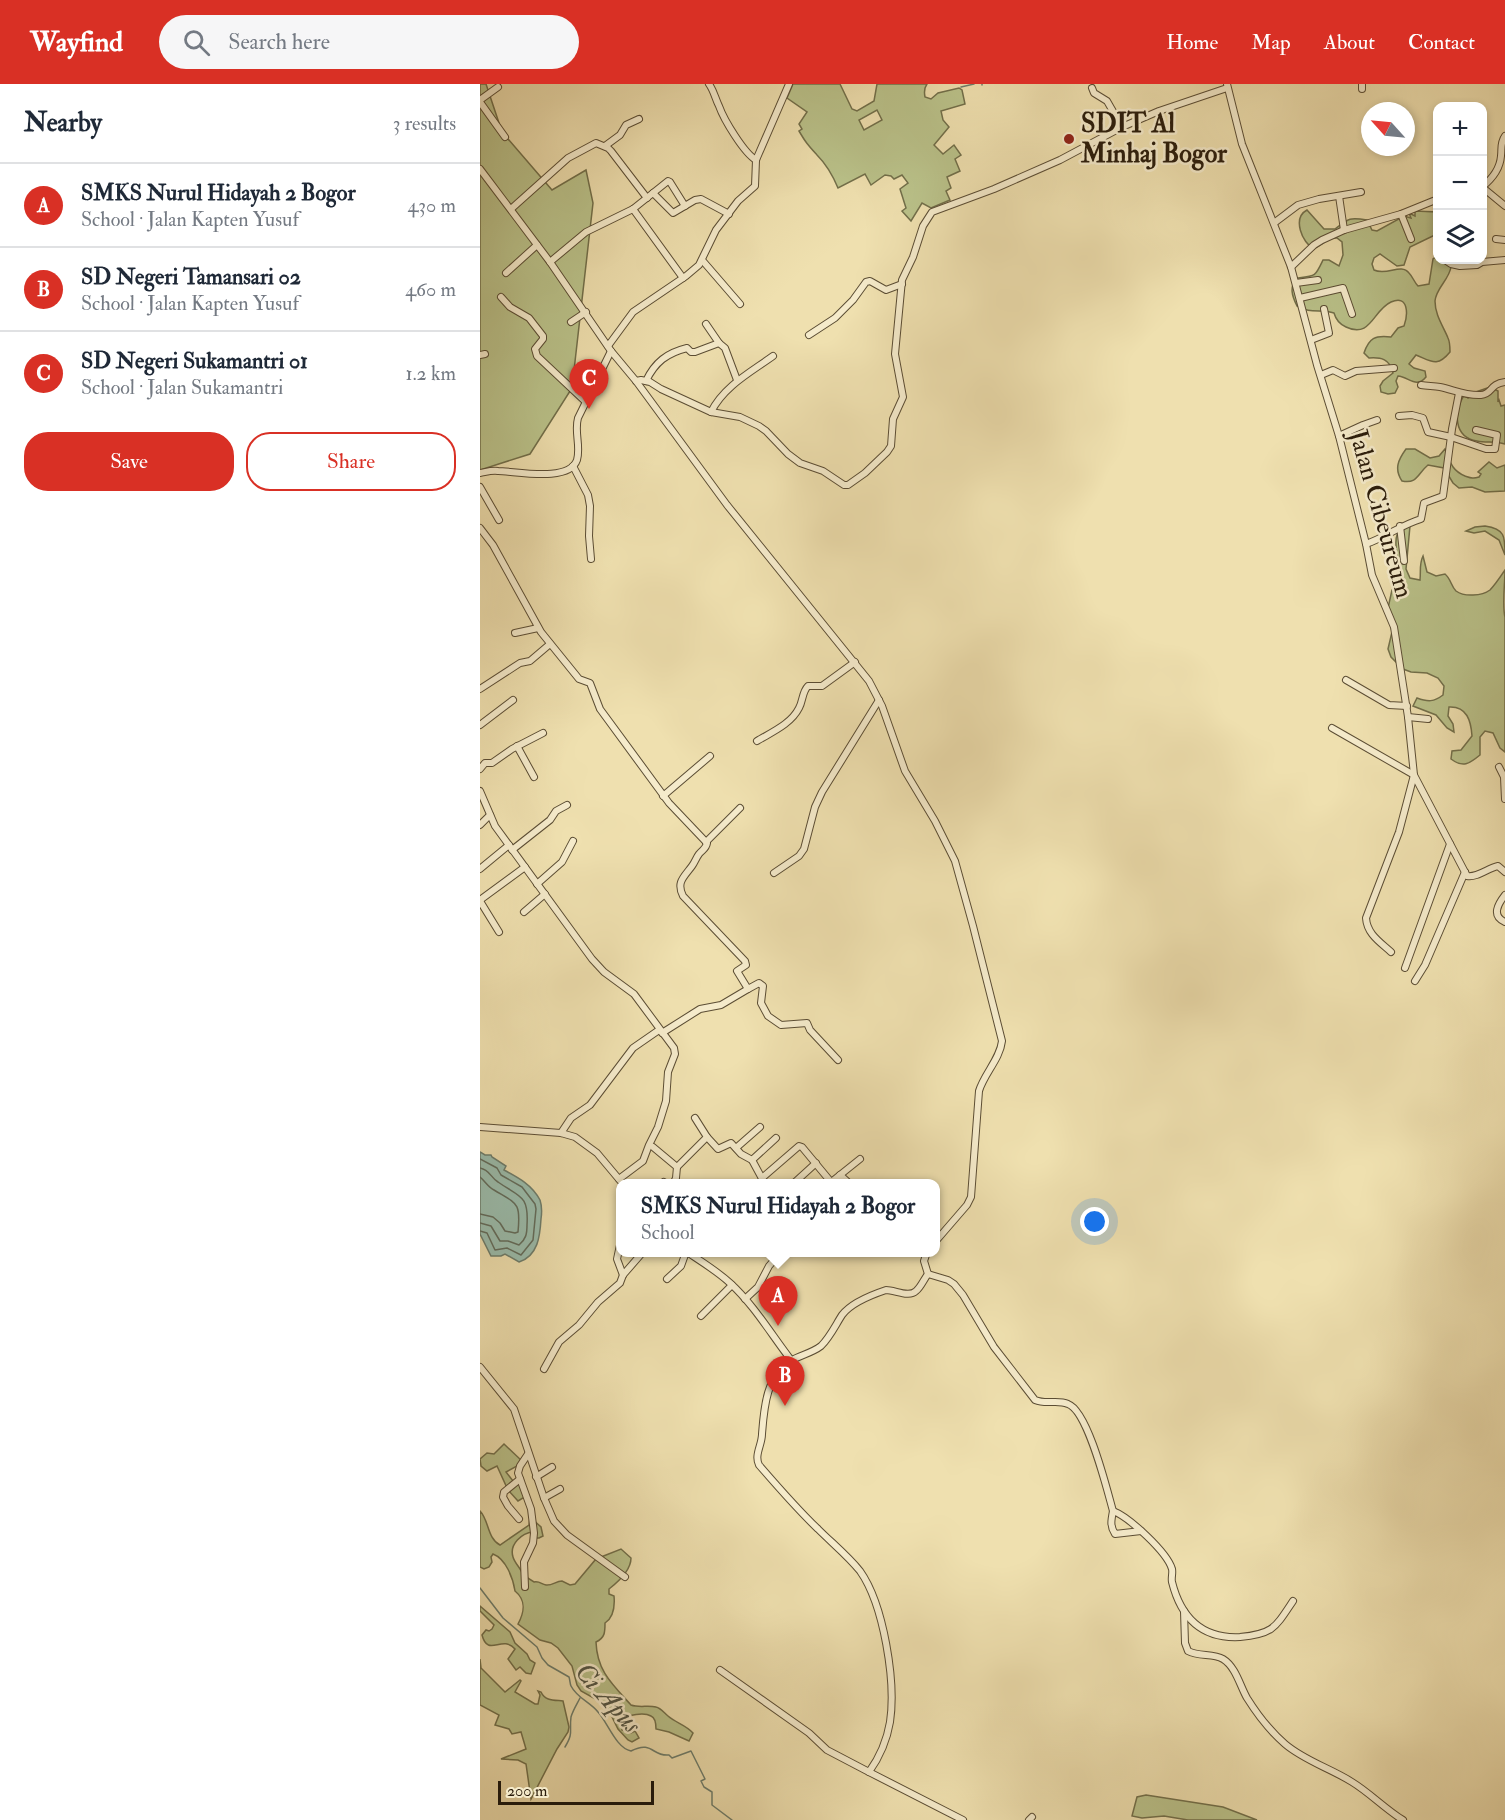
<!DOCTYPE html>
<html lang="en">
<head>
<meta charset="utf-8">
<style>
	:root { --surface:#fff; --page:#f6f6f7; --text:#1f2937; --muted:#747a83; --line:#e0e1e3; --accent:#d93025 }
	body { margin:0; font-family:"IM FELL Double Pica",serif; background:var(--page); color:var(--text) }
	.controls { position:absolute; right:18px; top:18px; display:grid; overflow:hidden; border-radius:12px; box-shadow:0 3px 9px #0003 }
	.controls button { width:54px; height:54px; display:grid; place-items:center; padding:0; border:0; border-bottom:2px solid var(--line); background:var(--surface); color:var(--text); font:30px sans-serif }
	.compass { position:absolute; left:881px; top:18px; width:54px; height:54px; border-radius:50%; background:var(--surface); box-shadow:0 3px 9px #0003; rotate:297deg }
	.scale { position:absolute; left:18px; bottom:15px; width:156px; box-sizing:border-box; padding-left:6px; border:3px solid #2a1c0b; border-top:0; font-size:16px; line-height:21px; white-space:nowrap; color:#2a1c0b; -webkit-text-stroke:4px #f5ebcb; paint-order:stroke }
	.you { position:absolute; left:615px; top:1138px; width:21px; height:21px; margin:-15px; border:4px solid #fff; border-radius:50%; background:#1a73e8; box-shadow:0 0 0 9px #1a73e833 }
	.badge { display:grid; place-items:center; width:39px; height:39px; border-radius:50%; background:var(--accent); color:#fff; font-size:20px; font-weight:700 }
	.pin { position:absolute; translate:-50% -50px; filter:drop-shadow(0 2px 3px #0008) }
	.pin::after { content:''; position:absolute; top:32px; width:21px; height:18px; background:inherit; clip-path:polygon(0 0,100% 0,50% 100%) }
	.popup { position:absolute; left:136px; top:1095px; width:324px; height:78px; box-sizing:border-box; display:grid; place-content:center; border-radius:12px; background:var(--surface); filter:drop-shadow(0 2px 4px #0005); font-size:20px; white-space:nowrap; color:var(--muted) }
	.popup b { font-size:22px; color:var(--text) }
	.popup::after { content:''; position:absolute; left:50%; top:100%; margin-left:-12px; border:12px solid transparent; border-top-color:var(--surface) }
	.list { margin:0; padding:0; list-style:none }
	h2 { display:flex; justify-content:space-between; align-items:center; height:78px; margin:0; padding:0 24px; font-size:26px }
	h2 small { font-size:20px; font-weight:400; color:var(--muted) }
	.list li { display:grid; grid-template-columns:39px 1fr auto; gap:18px; align-items:center; box-sizing:border-box; height:84px; padding:0 24px; border-top:2px solid var(--line) }
	.list b { display:block; font-size:22px; white-space:nowrap }
	.list p { margin:0; font-size:20px; white-space:nowrap; color:var(--muted) }
	.list em { font-size:20px; font-style:normal; color:var(--muted) }
	.actions { display:flex; gap:12px; padding:18px 24px }
	.actions a { flex:1; padding:14px 0; border:2px solid var(--accent); border-radius:24px; text-align:center; font-size:21px; color:var(--accent) }
	.actions .main { background:var(--accent); color:#fff }
	.icon { flex:none; width:33px; height:33px; fill:none; stroke:currentColor; stroke-width:2; stroke-linecap:round; stroke-linejoin:round }
	.map { position:relative; flex:none; width:1025px; height:1736px; overflow:hidden }
	header { display:flex; align-items:center; gap:36px; box-sizing:border-box; height:84px; padding:0 30px; background:var(--accent); color:#fff }
	header strong { font-size:28px }
	nav { display:flex; gap:33px; margin-inline-start:auto; font-size:21px }
	.search { width:420px; height:54px; background:var(--page); display:flex; align-items:center; gap:15px; box-sizing:border-box; padding:0 21px; border-radius:33px; color:var(--muted); font-size:22px }
	main { display:flex }
	aside { flex:1; background:var(--surface) }
	.map>svg:first-child { display:block }
	.green { fill:#bac28a; stroke:#726f4a; stroke-width:1.5; fill-rule:evenodd }
	.water { fill:#9abdad; stroke:#6d7d6c; stroke-width:1.5 }
	.lines { fill:none; stroke-linecap:round; stroke-linejoin:round }
	.shore { stroke:#626c5c; stroke-width:1.5 }
	.stream { stroke:#6d7d6c; stroke-width:1.5 }
	.street-casing { stroke:#5b4d34; stroke-width:8 }
	.street { stroke:#f5ebcb; stroke-width:6 }
	.poi-dot { fill:#8f2418; stroke:#f5ebcb; stroke-width:2 }
	.labels { text-anchor:middle; dominant-baseline:central; stroke-width:5; stroke-linejoin:round; paint-order:stroke }
	.poi-label { font-size:26px; font-weight:bold; fill:#2a1c0b; stroke:#f5ebcb; text-anchor:start }
	.street-label { font-size:26px; fill:#2a1c0b; stroke:#f5ebcb }
	.water-label { font-size:27px; font-style:italic; fill:#515444; stroke:#f5ebcb }
</style>
</head>
<body>
<header>
<strong>Wayfind</strong>
<div class="search"><svg class="icon" aria-label="search" viewBox="0 0 24 24"><circle cx="10" cy="10" r="6"/><path d="M15 15l6 6"/></svg>Search here</div>
<nav><a>Home</a><a>Map</a><a>About</a><a>Contact</a></nav>
</header>
<main>
<aside>
<h2>Nearby<small>3 results</small></h2>
<ul class="list">
<li><span class="badge">A</span><div><b>SMKS Nurul Hidayah 2 Bogor</b><p>School · Jalan Kapten Yusuf</p></div><em>430 m</em></li>
<li><span class="badge">B</span><div><b>SD Negeri Tamansari 02</b><p>School · Jalan Kapten Yusuf</p></div><em>460 m</em></li>
<li><span class="badge">C</span><div><b>SD Negeri Sukamantri 01</b><p>School · Jalan Sukamantri</p></div><em>1.2 km</em></li>
</ul>
<div class="actions"><a class="main">Save</a><a>Share</a></div>
</aside>
<div class="map">
<svg width="1025" height="1736" viewBox="0 0 1025 1736">
	<rect width="100%" height="100%" fill="#efe0af"/>
	<filter id="stains"><feTurbulence type="fractalNoise" baseFrequency=".00333" numOctaves="4"/><feColorMatrix values="0 0 0 0 .2 0 0 0 0 .09 0 0 0 0 .02 0 0 0 .5 -.17"/></filter>
	<radialGradient id="worn" r=".72"><stop offset=".6" stop-color="#630" stop-opacity="0"/><stop offset="1" stop-color="#630" stop-opacity=".3"/></radialGradient>
	<g class="green">
		<polygon points="0,0 6,0 22,48 72,106 106,86 113,119 92,304 50,370 0,386"/>
		<path d="M313 0H360L372 25 377 27 394 17 397 0H447C444 4 444 8 445 13L451 15 458 9 479 4 482 6 485 20 461 27 463 36 469 43 454 61 463 70 474 61 481 71 475 75 480 87 467 93 471 104 466 107 470 116 451 124 442 119 431 137 422 127 426 124 420 105 428 99 422 91 414 95 411 92 405 91 391 101 385 90 358 104C353 92 346 80 337 71 328 61 326 59 319 47L322 45 319 40 327 28 307 14ZM397 26 402 36 384 46 379 36Z"/>
		<path d="M827 126 844 145H855C869 134 870 133 887 136L892 146 897 147 924 132 931 134 929 129 935 132V127L957 128V150L930 163 924 181 917 182 900 170 894 174 892 180 894 186C907 192 921 179 929 189 933 193 934 198 938 202L949 200 953 175 957 172 958 176H966L971 183C969 196 956 204 955 217 955 231 963 242 968 254 970 258 970 263 970 268 957 284 951 277 936 271L929 280 934 284 945 287 946 293C936 305 929 293 918 292L916 297 918 303 915 309 908 310 901 308 900 302 903 297 913 289C910 275 901 273 889 274L884 269C889 254 895 251 911 253L918 244 924 242C928 231 929 210 911 218 893 226 891 255 866 243 859 240 856 236 854 229 841 225 830 230 817 222 812 212 809 203 817 194 836 192 835 193 843 176H849L859 182 863 171 862 158 857 154H851L834 165C822 159 812 134 827 126Z"/>
		<path d="M1010 303 1018 307V318L1019 316 1021 322 1025 321V360C1015 357 1006 359 997 357 973 353 974 328 984 311L988 314 993 309Z"/>
		<path d="M926 365H935L950 374 959 372 965 365C970 377 971 386 985 392 991 394 993 395 999 393L1001 390 998 388 1009 378 1017 384 1025 381V407L1005 408 992 403 979 404 973 399 964 384 948 381C937 390 938 400 922 397 914 385 918 376 926 365Z"/>
		<path d="M930 442 926 485 930 494 940 496C941 487 939 480 943 472L947 488 956 492 965 490C971 495 971 502 976 507 984 513 1002 512 1010 506 1015 501 1021 492 1025 486 1025 500 1022 521 1025 533V668L1020 664 1013 649 1005 647 1000 653V671C989 680 983 684 971 675L972 667 981 666 992 652C991 637 987 622 969 623L968 632 973 640 974 648 967 644 956 631 933 622 937 614C948 618 954 618 963 611L964 602 958 594 947 589 931 588 923 585 911 573 908 565 912 548 908 524 912 506 921 498C922 483 909 454 921 445 924 443 927 443 930 442Z"/>
		<path d="M1005 442C1025 445 1025 452 1025 471L1019 456 1005 447 994 449 986 447 995 443Z"/>
		<polygon points="24,1360 42,1377 39,1381 26,1388 33,1397 42,1395 48,1411 38,1417 28,1406 17,1382 7,1387 1,1382 0,1375 7,1369 14,1370"/>
		<path d="M0 1427C9 1436 7 1454 20 1461L49 1441 50 1433 61 1443 63 1452 59 1454H56L53 1448C42 1449 29 1460 33 1473 35 1480 41 1484 43 1491L54 1498C60 1497 61 1500 66 1501 72 1502 76 1497 82 1497L90 1501 95 1500 116 1475 141 1465 151 1474C151 1486 138 1498 129 1505V1510L134 1512C135 1523 134 1533 125 1539 125 1548 125 1554 116 1558 117 1587 132 1600 151 1621 159 1624 168 1621 176 1623 181 1624 184 1629 188 1632 196 1639 206 1641 213 1649L209 1657 189 1648 176 1645C176 1641 176 1634 171 1632 164 1628 148 1631 142 1635V1646L151 1649 155 1647 159 1654 152 1658 148 1656 138 1645 127 1623 121 1618 101 1607 97 1601 92 1582 78 1564 71 1559 60 1556 38 1540C45 1527 46 1516 35 1507 33 1494 26 1475 13 1470L11 1473 12 1478 9 1483 4 1485 0 1483Z"/>
		<path d="M0 1522 30 1548 35 1559 47 1570 50 1576 55 1579 51 1590 46 1589 40 1583 36 1586 28 1575 35 1565C22 1550 8 1574 2 1551L6 1546 9 1547 12 1545 14 1541 0 1527Z"/>
		<path d="M0 1575 1 1584 25 1608 40 1596 41 1597 35 1608 55 1620H58L60 1611 58 1607 61 1608C65 1617 74 1616 83 1617L89 1643 88 1648 77 1665 51 1715 46 1680 38 1676 21 1675 46 1665 41 1648 32 1650 29 1645 15 1641 19 1631 0 1621Z"/>
		<polygon points="666,1711 743,1723 777,1736 708,1736 684,1732 662,1734 652,1732 657,1713"/>
	</g>
	<path class="water" d="M0 1068 5 1071H11L12 1073 26 1082 24 1086C39 1094 52 1101 60 1116 62 1122 62 1128 61 1135 60 1152 58 1172 39 1178L25 1170 21 1172H11L0 1150Z"/>
	<g class="lines">
		<g class="shore">
			<polyline points="0,1075 17,1084 21,1091 42,1103 55,1120 56,1125 53,1156 41,1171 27,1164 15,1166 7,1149 0,1147"/>
			<path d="M0 1084C10 1086 10 1093 18 1098 39 1113 49 1110 47 1141 47 1150 46 1155 39 1161L28 1157H20L11 1142 0 1139"/>
			<path d="M0 1093C5 1097 8 1103 14 1106 37 1120 41 1118 38 1148L35 1149 25 1147 20 1139 13 1133 0 1130"/>
		</g>
		<g class="stream">
			<polyline points="502,0 502,1"/>
			<polyline points="481,3 494,0"/>
			<path d="M0 1504 23 1534 57 1563 62 1574 68 1581 89 1593C90 1596 90 1600 91 1602 97 1614 110 1618 118 1628 128 1639 136 1664 151 1667 173 1656 172 1673 189 1671L192 1674 211 1667 225 1695 221 1697 224 1703 232 1708V1721L252 1736"/>
			<path d="M85 1663C94 1648 89 1648 91 1633 93 1626 97 1620 100 1614"/>
		</g>
		<g class="street-casing">
			<g id="street">
				<path d="M229 0C234 7 235 14 239 22 244 36 264 69 276 76"/>
				<path d="M747 0 762 60 811 183 837 281 859 352 886 460 892 491 914 543 928 633 934 691 919 748 886 834C887 850 900 858 911 868"/>
				<polyline points="882,0 882,5"/>
				<polyline points="612,4 614,9 627,17 642,43"/>
				<polyline points="0,16 18,3"/>
				<polyline points="0,18 25,53"/>
				<polyline points="125,62 140,51 146,41 159,35"/>
				<path d="M0 85 70 178 131 267 156 297 247 421 389 597 402 622 425 687 455 737 475 777 493 842 522 957C520 975 504 990 499 1007L491 1113 487 1121 455 1158"/>
				<path d="M1002 103C1012 95 1020 85 1021 72 1022 64 1020 59 1025 52"/>
				<polyline points="1002,103 1025,122"/>
				<polyline points="173,109 193,129 215,116 221,115 249,130"/>
				<polyline points="859,112 864,146"/>
				<polyline points="31,125 88,74 116,59 128,64 131,67 167,114"/>
				<polyline points="153,125 203,194"/>
				<polyline points="921,130 931,155"/>
				<polyline points="794,139 818,121 839,115 881,108"/>
				<polyline points="1016,155 1025,156"/>
				<polyline points="222,176 260,220"/>
				<polyline points="965,176 971,180 980,182 997,181 1002,178 1025,176"/>
				<polyline points="70,178 106,148 153,125 188,97 190,98 205,122"/>
				<polyline points="811,183 834,161 842,156 864,146 921,130 958,115"/>
				<polyline points="26,189 57,161"/>
				<polyline points="816,199 838,196"/>
				<polyline points="21,213 30,223 49,234 63,252 63,255 55,265 57,272 106,318"/>
				<polyline points="820,214 863,204 872,230"/>
				<polyline points="91,238 106,228"/>
				<polyline points="329,251 355,234 373,216 386,198 390,197 406,206 422,200"/>
				<polyline points="831,256 849,249 844,225"/>
				<polyline points="239,259 245,264 257,296"/>
				<polyline points="128,262 153,228 206,192 219,181 236,146 258,117 275,102 276,76 309,0"/>
				<polyline points="0,271 5,270"/>
				<polyline points="841,291 853,286 865,292 876,287 914,284"/>
				<polyline points="156,297 161,296 170,298 181,305 231,328 260,333 279,342 286,347 308,370 320,379 343,387 364,401 368,401 385,389 407,368 411,362 413,335 423,313 415,270 422,196 433,173 443,142 452,128 514,105 580,76 642,43 679,27 747,4"/>
				<path d="M166 297C175 278 187 269 207 264L211 268H215L239 259 226 240"/>
				<path d="M941 301C947 302 954 302 960 303 974 306 986 312 1001 311 1013 310 1009 300 1025 298"/>
				<path d="M231 328C244 302 271 288 293 272"/>
				<polyline points="919,332 932,331 943,334 948,348 971,353 1006,365 1015,365 1017,351 996,346"/>
				<polyline points="859,352 883,341 897,336"/>
				<polyline points="93,382 108,411 110,422 109,452 111,475"/>
				<path d="M0 389C6 388 12 386 18 387 35 387 89 399 97 376 101 362 94 348 98 334L131 267"/>
				<polyline points="0,403 19,436"/>
				<polyline points="920,442 924,477"/>
				<path d="M0 444 13 461 61 548 99 595 110 599 120 625 189 719 227 759C226 765 223 765 219 770 216 774 215 778 212 782 204 793 196 798 203 812L265 877 266 881 257 887 268 905 279 899 283 902 281 919 288 932 301 941 327 939 330 946 358 976"/>
				<path d="M886 460C906 453 921 441 941 435L944 419 963 412 972 345 979 309"/>
				<polyline points="35,549 58,544"/>
				<polyline points="866,596 909,621 927,622"/>
				<polyline points="0,605 40,579 50,577 70,560"/>
				<polyline points="928,633 948,635"/>
				<polyline points="0,641 33,616"/>
				<path d="M852 644 934 691 987 792C997 794 1008 784 1018 782L1025 788"/>
				<path d="M277 657C292 648 311 640 319 624 323 617 322 608 328 602H342L375 578"/>
				<polyline points="37,662 54,693"/>
				<polyline points="1019,683 1024,693 1025,715"/>
				<polyline points="0,685 5,679 12,679 32,665 63,649"/>
				<polyline points="0,707 15,742 112,875 124,888 154,910 194,964 195,970 188,988 186,1017 178,1043 169,1061 163,1077 139,1095"/>
				<polyline points="183,712 230,672"/>
				<polyline points="0,741 10,731"/>
				<polyline points="226,758 260,724"/>
				<polyline points="32,766 70,736 76,727 87,721"/>
				<polyline points="0,785 29,761"/>
				<polyline points="294,789 319,772 324,765 335,723 342,708 399,616"/>
				<polyline points="57,800 82,778 93,757"/>
				<path d="M1025 811C1018 820 1011 832 1025 838"/>
				<polyline points="0,816 45,783"/>
				<polyline points="0,817 19,848"/>
				<polyline points="44,828 65,810"/>
				<polyline points="925,884 970,760"/>
				<polyline points="935,897 945,881 985,788"/>
				<polyline points="182,949 220,925 241,921 268,905"/>
				<polyline points="0,1043 81,1049 95,1053 117,1069 143,1100"/>
				<polyline points="81,1049 91,1034 110,1021 153,964 179,946"/>
				<polyline points="227,1053 238,1065 251,1059 261,1070 272,1076 285,1100"/>
				<polyline points="173,1063 197,1083 196,1094 193,1100"/>
				<polyline points="256,1064 280,1043"/>
				<polyline points="272,1076 296,1054"/>
				<polyline points="197,1083 227,1053 215,1034"/>
				<polyline points="360,1091 370,1100"/>
				<polyline points="282,1094 319,1062 322,1063 351,1098"/>
				<polyline points="350,1099 380,1075"/>
				<polyline points="183,1100 184,1098"/>
				<polyline points="313,1100 336,1079"/>
				<polyline points="140,1161 137,1175 143,1191"/>
				<path d="M207 1168C222 1178 237 1187 250 1199 274 1221 291 1250 311 1276"/>
				<polyline points="447,1168 444,1177 448,1190"/>
				<path d="M448 1190C444 1195 441 1203 436 1207 429 1214 415 1206 406 1206 391 1211 371 1219 362 1231 355 1242 350 1253 341 1262 332 1269 321 1271 312 1276 286 1291 284 1324 282 1350 282 1361 274 1371 279 1381 298 1403 317 1425 338 1445 352 1459 368 1472 380 1487 404 1521 416 1598 410 1638 407 1656 399 1674 389 1688L483 1736"/>
				<path d="M448 1190 468 1196 474 1200 483 1211 514 1263 555 1316C567 1321 577 1315 588 1320 608 1327 627 1406 633 1427 631 1437 630 1442 635 1450L661 1447"/>
				<polyline points="187,1195 201,1182 206,1168"/>
				<polyline points="265,1215 278,1203 289,1182 301,1168"/>
				<polyline points="221,1232 252,1201"/>
				<polyline points="0,1283 34,1325 64,1414 74,1437 87,1451 145,1493"/>
				<polyline points="64,1285 79,1258 99,1241 118,1218 140,1199 143,1191 163,1168"/>
				<polyline points="56,1393 72,1383"/>
				<polyline points="64,1414 80,1405"/>
				<path d="M633 1427C649 1433 687 1468 692 1485 693 1489 691 1494 692 1498 701 1534 722 1555 760 1553 793 1550 795 1544 813 1517"/>
				<polyline points="39,1435 28,1422 23,1413 24,1408 40,1395"/>
				<polyline points="45,1503 44,1478 53,1459 54,1449 51,1425 38,1389 40,1382 48,1370"/>
				<path d="M704 1527 705 1559 708 1567C719 1573 733 1569 743 1575 756 1583 760 1602 767 1614 777 1630 790 1647 805 1660 825 1677 850 1684 872 1698 890 1709 905 1725 923 1736"/>
				<polyline points="240,1586 329,1649 347,1666 389,1688"/>
				<polyline points="549,1736 552,1733"/>
			</g>
		</g>
		<use href="#street" class="street"/>
	</g>
	<circle class="poi-dot" cx="589" cy="55" r="6"/>
	<g class="labels">
		<g class="poi-label">
			<text x="601" y="40">SDIT Al<tspan x="601" dy="30">Minhaj Bogor</tspan></text>
		</g>
		<g class="street-label">
			<text transform="translate(901 430) rotate(74)">Jalan Cibeureum</text>
		</g>
		<g class="water-label">
			<text transform="translate(128 1614) rotate(48)">Ci Apus</text>
		</g>
	</g>
	<rect width="100%" height="100%" filter="url(#stains)"/>
	<rect width="100%" height="100%" fill="url(#worn)"/>
</svg>
<div class="controls">
<button>+</button>
<button>−</button>
<button><svg class="icon" aria-label="layers" viewBox="0 0 24 24"><path d="M12 4l9 5-9 5-9-5zM3 14l9 5 9-5"/></svg></button>
</div>
<svg class="compass" viewBox="-18 -18 36 36"><path d="M0-13l5 13h-10z" fill="#e53935"/><path d="M0 13l5-13h-10z" fill="#747a83"/></svg>
<div class="scale">200 m</div>
<div class="you"></div>
<div class="pin badge" style="left:298px;top:1242px">A</div>
<div class="popup"><b>SMKS Nurul Hidayah 2 Bogor</b>School</div>
<div class="pin badge" style="left:305px;top:1322px">B</div>
<div class="pin badge" style="left:109px;top:325px">C</div>
</div>
</main>
</body>
</html>
